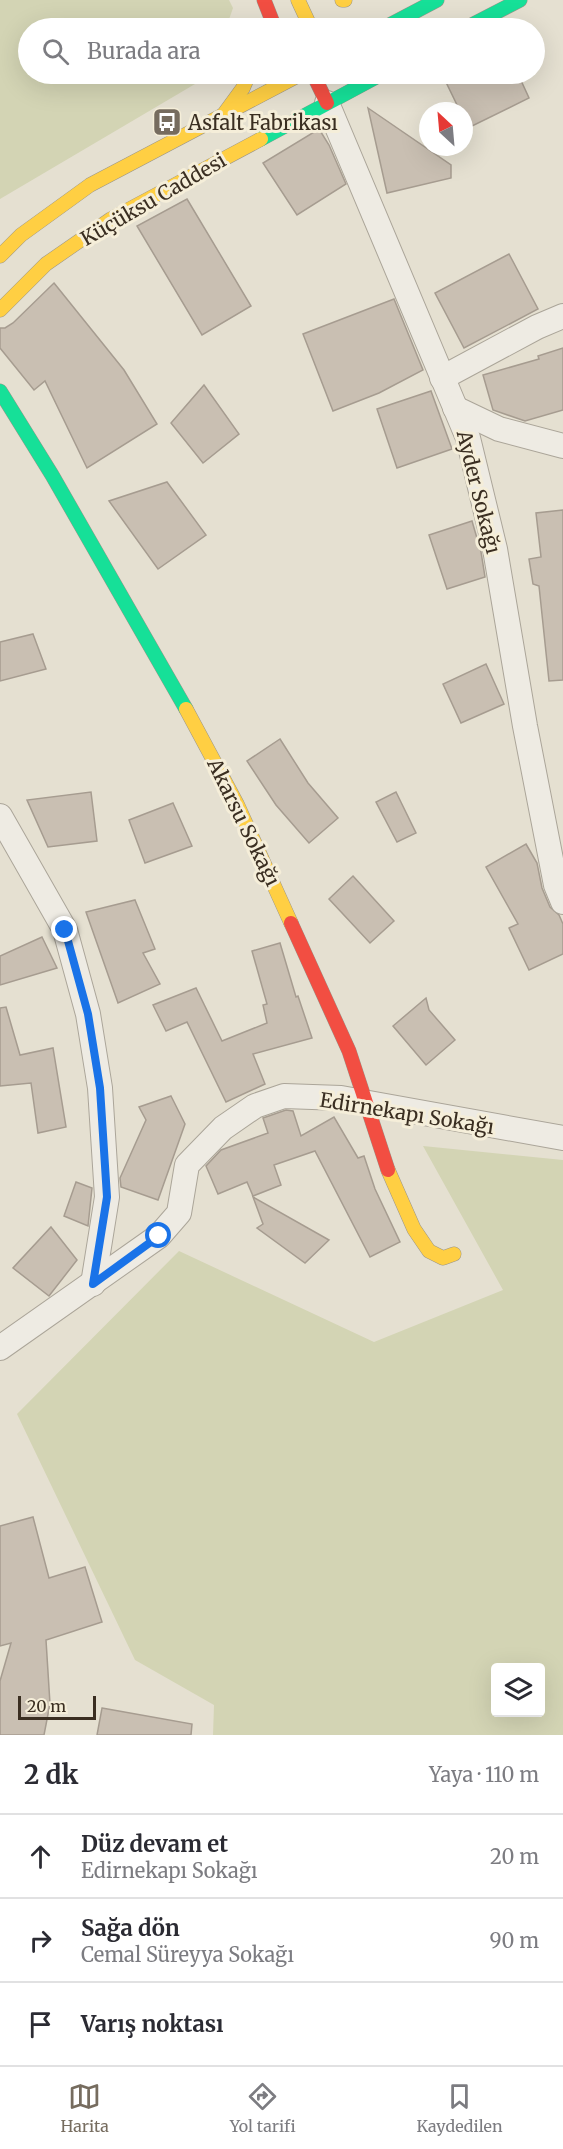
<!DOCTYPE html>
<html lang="tr">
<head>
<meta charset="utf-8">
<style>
	:root { --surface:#fff; --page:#f7f7f7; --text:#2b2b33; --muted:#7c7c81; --line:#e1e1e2; --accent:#766c5f }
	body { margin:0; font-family:Merriweather,serif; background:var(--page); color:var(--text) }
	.controls { position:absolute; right:18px; bottom:18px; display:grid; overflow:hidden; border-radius:6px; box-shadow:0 6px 24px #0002 }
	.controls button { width:54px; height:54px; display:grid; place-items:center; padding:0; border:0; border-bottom:2px solid var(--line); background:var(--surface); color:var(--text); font:30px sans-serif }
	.compass { position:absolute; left:419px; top:102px; width:54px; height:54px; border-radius:50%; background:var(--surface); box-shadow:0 6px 24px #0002; rotate:334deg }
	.scale { position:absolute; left:18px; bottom:15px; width:78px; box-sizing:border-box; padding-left:6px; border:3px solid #3a2e21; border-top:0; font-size:16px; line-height:21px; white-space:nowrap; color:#3a2e21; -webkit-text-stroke:4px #f5eed9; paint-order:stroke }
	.stop { position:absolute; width:18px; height:18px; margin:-14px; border:4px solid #1a73e8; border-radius:50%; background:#fff }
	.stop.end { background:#1a73e8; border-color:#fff; box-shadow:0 2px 6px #0008 }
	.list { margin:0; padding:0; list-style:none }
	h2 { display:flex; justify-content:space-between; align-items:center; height:78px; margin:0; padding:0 24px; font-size:26px }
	h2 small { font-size:20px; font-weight:400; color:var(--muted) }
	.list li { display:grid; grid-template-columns:39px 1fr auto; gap:18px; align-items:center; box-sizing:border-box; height:84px; padding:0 24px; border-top:2px solid var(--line) }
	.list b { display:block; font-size:22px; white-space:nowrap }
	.list p { margin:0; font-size:20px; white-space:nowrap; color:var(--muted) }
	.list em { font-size:20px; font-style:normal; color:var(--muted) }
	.icon { flex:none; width:33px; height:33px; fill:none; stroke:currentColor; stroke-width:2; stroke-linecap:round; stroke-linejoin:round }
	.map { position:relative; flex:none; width:563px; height:1735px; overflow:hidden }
	.search { position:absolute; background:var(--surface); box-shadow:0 6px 24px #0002; left:18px; right:18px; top:18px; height:66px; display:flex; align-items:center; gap:15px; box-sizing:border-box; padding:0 21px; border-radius:33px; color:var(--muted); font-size:22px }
	.sheet { height:330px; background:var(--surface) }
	nav { display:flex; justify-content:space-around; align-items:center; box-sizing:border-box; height:84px; border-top:2px solid var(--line); background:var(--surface); font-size:16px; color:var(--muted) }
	nav a { display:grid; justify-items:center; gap:3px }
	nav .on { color:var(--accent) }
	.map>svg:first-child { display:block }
	.green { fill:#d3d4b4; fill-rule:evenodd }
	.building { fill:#c9bfb2; stroke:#a69c90; stroke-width:1.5 }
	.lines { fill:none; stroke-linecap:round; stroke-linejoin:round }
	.street-casing { stroke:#aba599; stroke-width:26 }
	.fast-casing { stroke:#9a958a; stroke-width:15 }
	.slow-casing { stroke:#9a958a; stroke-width:15 }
	.jam-casing { stroke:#9a958a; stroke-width:15 }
	.street { stroke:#eeebe3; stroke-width:24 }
	.fast { stroke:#16e098; stroke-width:14 }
	.slow { stroke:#ffcf43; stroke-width:14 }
	.jam { stroke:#f24e42; stroke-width:14 }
	.route { stroke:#1a73e8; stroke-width:8 }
	.labels { text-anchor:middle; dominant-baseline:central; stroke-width:6; stroke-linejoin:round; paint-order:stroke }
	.poi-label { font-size:20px; fill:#3a2e21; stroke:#f5eed9; text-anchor:start }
	.street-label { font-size:20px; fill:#3a2e21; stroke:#f5eed9 }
</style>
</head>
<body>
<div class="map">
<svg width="563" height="1735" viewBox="0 0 563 1735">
	<rect width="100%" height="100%" fill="#e5e0d1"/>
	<g class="green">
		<polygon points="0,0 229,0 233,8 226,28 28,28 28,74 212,74 0,199"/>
		<path d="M423 1146 563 1160V1735H213L214 1705 135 1660 17 1414 179 1251 374 1342 503 1290ZM496 1668H540V1712H496Z"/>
	</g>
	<g class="building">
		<polygon points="442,74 518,74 529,98 468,128 464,119 464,111 460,111"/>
		<polygon points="368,108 451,165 451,178 387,193"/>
		<polygon points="319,129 329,145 346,184 297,215 263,163"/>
		<polygon points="187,199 251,306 202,335 137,226"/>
		<polygon points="509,254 538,309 464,348 435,293"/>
		<polygon points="54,283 124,370 157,424 87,468 45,381 34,390 0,348 0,328 5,328 13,323"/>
		<polygon points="394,299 423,370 379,393 333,411 303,334"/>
		<polygon points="563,348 563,410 525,421 493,410 483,375 539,359 538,356"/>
		<polygon points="204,385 239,434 203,463 171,423"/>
		<polygon points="431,391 452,449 397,468 377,409"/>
		<polygon points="167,482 206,535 158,569 109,501"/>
		<polygon points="563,510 563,680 549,681 539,586 533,584 529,559 541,557 536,513"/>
		<polygon points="472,521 481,552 485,577 447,589 429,535"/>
		<polygon points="33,634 46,669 0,681 0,642"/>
		<polygon points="486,664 504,704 461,723 443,684"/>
		<polygon points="280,739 308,783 338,818 309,843 276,805 247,761"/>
		<polygon points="91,792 97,841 48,847 27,800"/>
		<polygon points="396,792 416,833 397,842 376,802"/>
		<polygon points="173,803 192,846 145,863 129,820"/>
		<polygon points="526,844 537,863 542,888 550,907 559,915 563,924 563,954 529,970 509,928 518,924 486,867"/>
		<polygon points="353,876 394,921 370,943 329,899"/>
		<polygon points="135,900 155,949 143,953 160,984 118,1003 86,912"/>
		<polygon points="42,937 57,968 0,985 0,956"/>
		<polygon points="280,943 296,997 298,996 312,1038 253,1054 265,1084 226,1102 187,1022 166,1031 153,1005 196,988 222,1041 267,1023 263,1005 267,1004 252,951"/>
		<polygon points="426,998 429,1010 455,1040 426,1065 393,1026"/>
		<polygon points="6,1007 20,1055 53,1048 66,1127 38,1133 31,1083 0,1086 0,1008"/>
		<polygon points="171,1096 185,1124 158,1200 121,1187 120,1178 146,1120 139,1107"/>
		<polygon points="286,1110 293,1111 301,1136 334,1117 358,1158 364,1156 375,1189 400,1242 370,1257 315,1151 274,1165 281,1185 253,1196 247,1182 218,1194 206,1166 221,1150 268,1133 263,1118"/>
		<polygon points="76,1182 92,1188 88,1226 64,1216"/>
		<polygon points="253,1197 329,1240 305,1263 257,1228 263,1224"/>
		<polygon points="51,1227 77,1260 49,1296 13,1268"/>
		<polygon points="33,1517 49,1578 85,1567 102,1622 46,1640 50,1704 44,1735 0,1735 0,1681 11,1643 0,1646 0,1526"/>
		<polygon points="102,1708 192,1724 191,1735 97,1735"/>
	</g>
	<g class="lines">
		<g class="street-casing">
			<g id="street">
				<polyline points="327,103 468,438 495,549 525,726 556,885 563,902"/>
				<polyline points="442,378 537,327 563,316"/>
				<polyline points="455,408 499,429 563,446"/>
				<polyline points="0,816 65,930 88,1014 100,1088 107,1197 93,1284"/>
				<polyline points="0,1348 159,1236 179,1213 187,1165 223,1128 255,1106 284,1096 341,1098 563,1138"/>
			</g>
		</g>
		<g class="fast-casing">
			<g id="fast">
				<polyline points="384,28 437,0"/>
				<polyline points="466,28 520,0"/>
				<polyline points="261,139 382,74"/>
				<polyline points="0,391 52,475 186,709"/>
			</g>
		</g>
		<g class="slow-casing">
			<g id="slow">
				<polyline points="298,0 311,28"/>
				<polyline points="342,0 345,0"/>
				<polyline points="224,114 243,88 249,74"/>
				<polyline points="0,256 21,235 90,185 301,74"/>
				<polyline points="0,310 46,264 111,219 261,139"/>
				<polyline points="186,709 237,804 291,923"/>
				<polyline points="388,1170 414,1229 429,1251 443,1258 454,1254"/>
			</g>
		</g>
		<g class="jam-casing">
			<g id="jam">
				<polyline points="264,0 275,28"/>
				<polyline points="313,74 327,103"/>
				<polyline points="291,923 349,1051 388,1170"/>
			</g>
		</g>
		<use href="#street" class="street"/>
		<use href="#fast" class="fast"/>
		<use href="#slow" class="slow"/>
		<use href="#jam" class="jam"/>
	</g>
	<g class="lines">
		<polyline class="route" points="65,930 88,1014 100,1088 107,1197 93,1284 159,1236"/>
	</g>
	<defs>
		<g id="bus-square" transform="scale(1.5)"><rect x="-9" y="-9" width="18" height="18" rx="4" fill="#766c5f" stroke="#f5eed9"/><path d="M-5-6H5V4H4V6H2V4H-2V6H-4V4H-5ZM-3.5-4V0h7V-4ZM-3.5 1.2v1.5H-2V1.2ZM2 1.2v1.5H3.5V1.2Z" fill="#fff"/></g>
	</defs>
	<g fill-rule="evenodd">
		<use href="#bus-square" x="167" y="122"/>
	</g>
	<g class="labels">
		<g class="poi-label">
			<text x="188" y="122">Asfalt Fabrikası</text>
		</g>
		<g class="street-label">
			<text transform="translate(153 199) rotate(-30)">Küçüksu Caddesi</text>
			<text transform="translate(479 492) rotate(76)">Ayder Sokağı</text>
			<text transform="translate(244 822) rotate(64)">Akarsu Sokağı</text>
			<text transform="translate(407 1113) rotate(9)">Edirnekapı Sokağı</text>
		</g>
	</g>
</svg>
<div class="controls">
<button><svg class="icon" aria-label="layers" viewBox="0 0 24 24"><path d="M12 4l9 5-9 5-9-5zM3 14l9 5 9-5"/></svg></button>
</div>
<svg class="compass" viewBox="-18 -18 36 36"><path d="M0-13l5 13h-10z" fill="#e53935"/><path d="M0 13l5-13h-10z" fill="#7c7c81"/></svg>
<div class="scale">20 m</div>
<div class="stop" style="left:159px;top:1236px"></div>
<div class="stop end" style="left:65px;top:930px"></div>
<div class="search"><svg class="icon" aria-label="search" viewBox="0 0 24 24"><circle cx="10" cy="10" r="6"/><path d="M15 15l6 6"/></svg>Burada ara</div>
</div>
<section class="sheet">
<h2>2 dk<small>Yaya · 110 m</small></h2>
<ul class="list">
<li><svg class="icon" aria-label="ahead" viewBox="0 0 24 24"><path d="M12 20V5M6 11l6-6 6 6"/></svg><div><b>Düz devam et</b><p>Edirnekapı Sokağı</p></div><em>20 m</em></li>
<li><svg class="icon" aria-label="right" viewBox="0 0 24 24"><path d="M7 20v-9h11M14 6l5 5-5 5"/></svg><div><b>Sağa dön</b><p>Cemal Süreyya Sokağı</p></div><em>90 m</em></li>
<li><svg class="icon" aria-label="arrive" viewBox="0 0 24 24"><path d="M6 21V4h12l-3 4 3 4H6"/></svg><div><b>Varış noktası</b></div></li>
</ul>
</section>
<nav>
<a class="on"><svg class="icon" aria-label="map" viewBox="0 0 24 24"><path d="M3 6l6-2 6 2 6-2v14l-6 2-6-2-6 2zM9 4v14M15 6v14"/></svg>Harita</a>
<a><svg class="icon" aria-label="directions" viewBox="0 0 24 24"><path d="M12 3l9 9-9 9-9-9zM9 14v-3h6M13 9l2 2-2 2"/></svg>Yol tarifi</a>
<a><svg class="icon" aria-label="saved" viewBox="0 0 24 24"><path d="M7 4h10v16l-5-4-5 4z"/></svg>Kaydedilen</a>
</nav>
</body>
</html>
